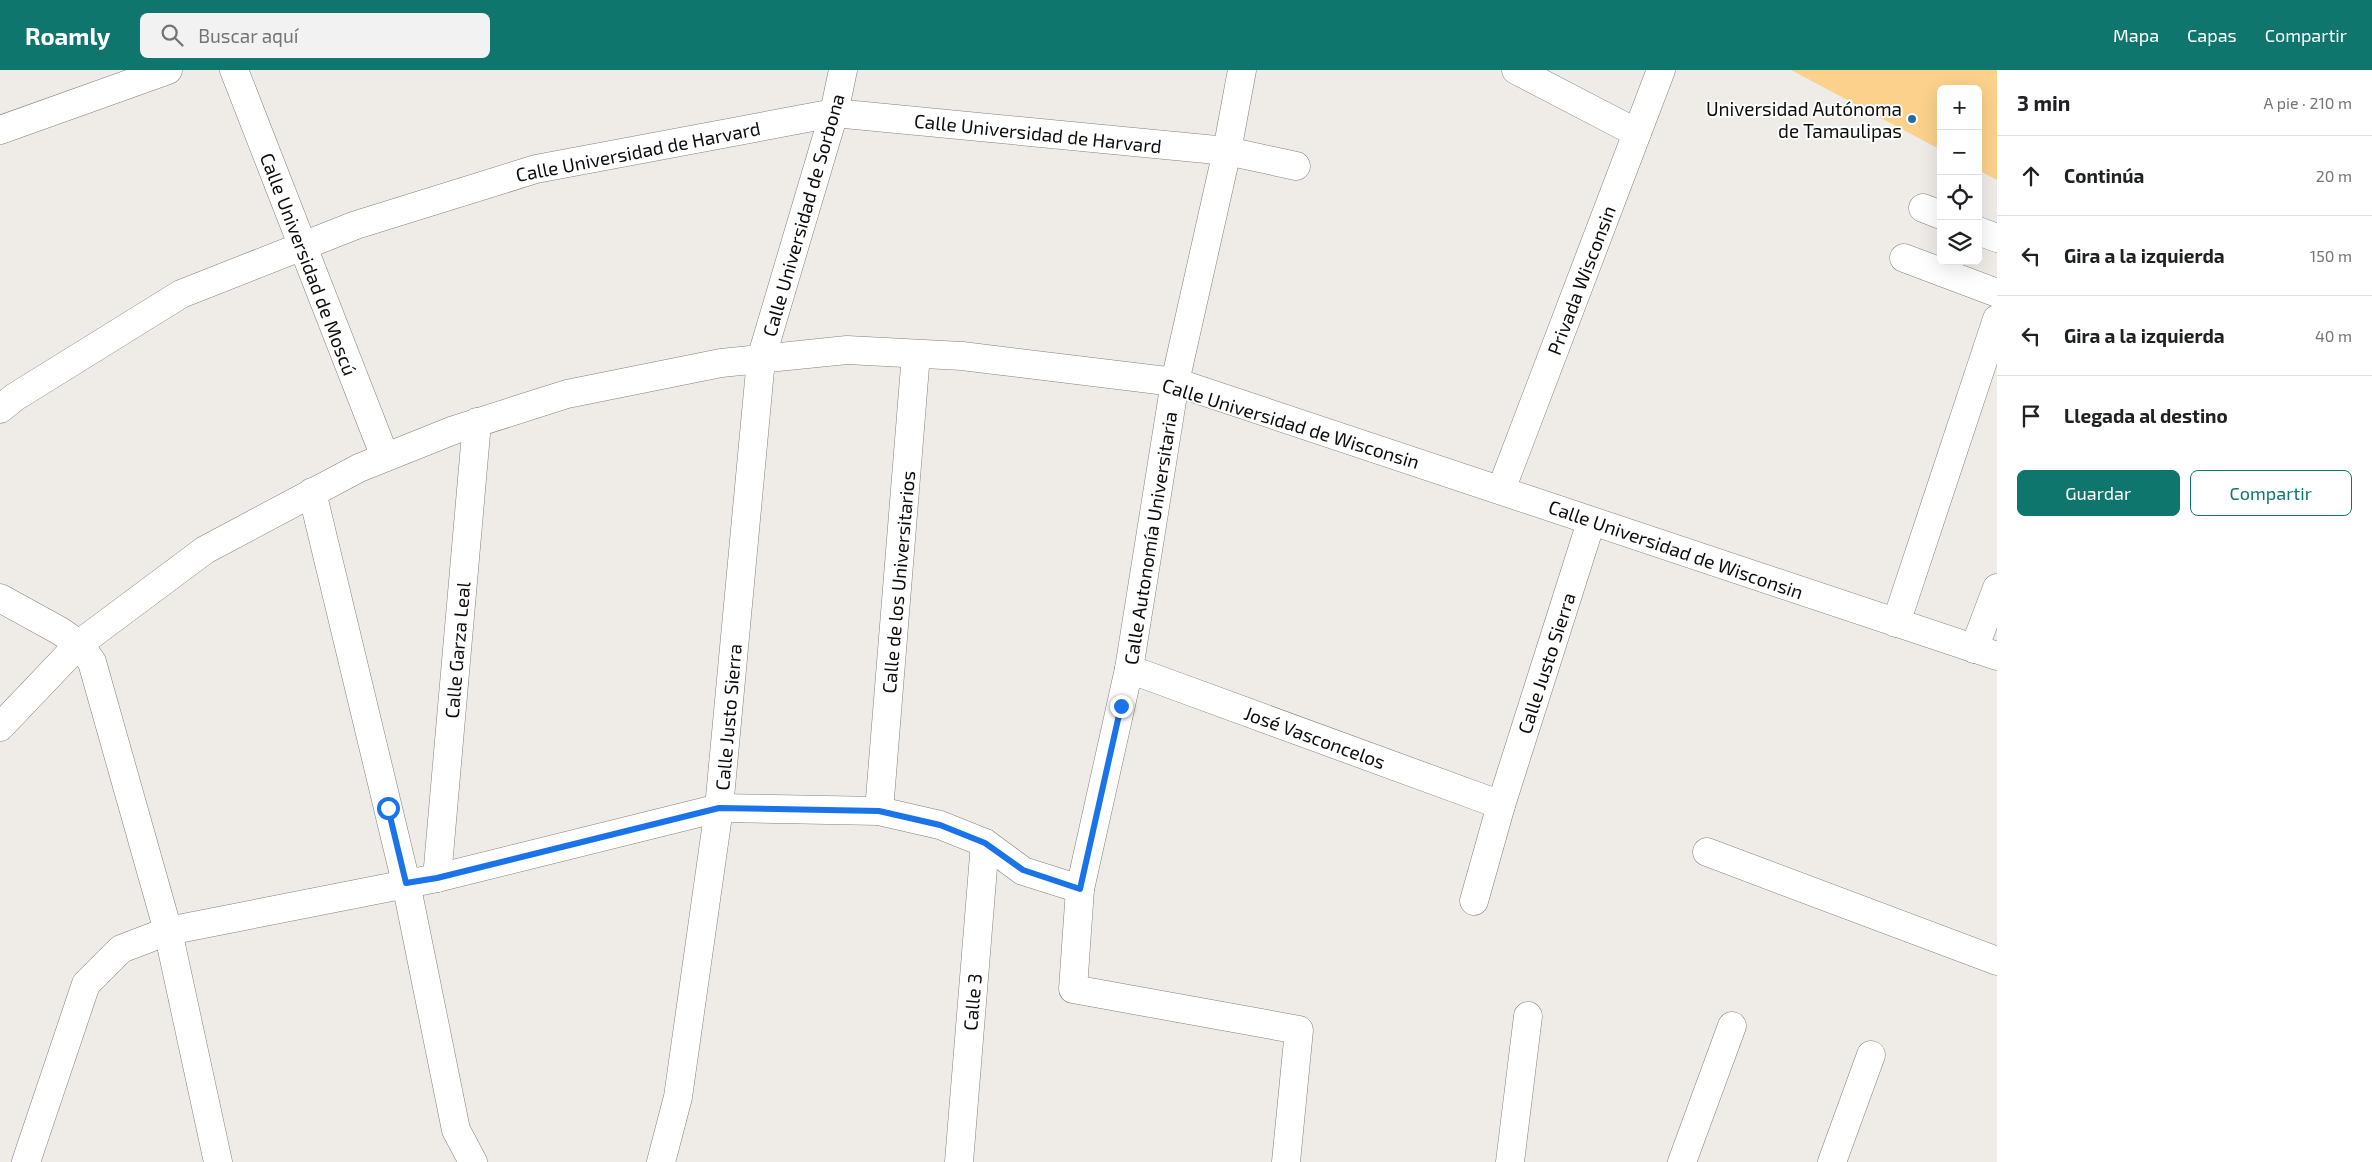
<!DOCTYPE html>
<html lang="es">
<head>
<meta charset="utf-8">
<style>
	:root { --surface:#fff; --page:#f2f2f2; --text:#202124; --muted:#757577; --line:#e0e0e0; --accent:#0f766e }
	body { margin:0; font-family:"Exo 2",sans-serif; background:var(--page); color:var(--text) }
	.controls { position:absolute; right:15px; top:15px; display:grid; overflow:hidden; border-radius:8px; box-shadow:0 5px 20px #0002 }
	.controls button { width:45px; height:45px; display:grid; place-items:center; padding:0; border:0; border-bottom:1px solid var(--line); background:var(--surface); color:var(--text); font:25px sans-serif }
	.stop { position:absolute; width:15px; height:15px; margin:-11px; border:4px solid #1a73e8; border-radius:50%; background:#fff }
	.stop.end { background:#1a73e8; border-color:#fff; box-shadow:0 1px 5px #0008 }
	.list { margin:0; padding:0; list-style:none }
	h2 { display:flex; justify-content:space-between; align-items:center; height:65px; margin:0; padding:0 20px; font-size:21px }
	h2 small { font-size:16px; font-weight:400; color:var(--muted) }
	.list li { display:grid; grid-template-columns:32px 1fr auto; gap:15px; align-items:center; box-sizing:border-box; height:80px; padding:0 20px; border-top:1px solid var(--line) }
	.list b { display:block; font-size:19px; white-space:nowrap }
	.list em { font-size:16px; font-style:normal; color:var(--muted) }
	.actions { display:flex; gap:10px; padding:15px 20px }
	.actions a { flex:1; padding:11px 0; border:1px solid var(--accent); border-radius:8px; text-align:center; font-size:18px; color:var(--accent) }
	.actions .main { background:var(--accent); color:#fff }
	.icon { flex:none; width:28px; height:28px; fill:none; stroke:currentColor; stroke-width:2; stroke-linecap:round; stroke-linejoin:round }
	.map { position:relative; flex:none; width:1997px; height:1092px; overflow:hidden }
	header { display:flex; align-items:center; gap:30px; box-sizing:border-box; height:70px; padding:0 25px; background:var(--accent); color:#fff }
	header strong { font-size:24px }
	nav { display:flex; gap:28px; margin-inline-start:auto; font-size:18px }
	.search { width:350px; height:45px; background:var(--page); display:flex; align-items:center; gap:12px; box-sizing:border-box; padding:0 18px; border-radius:8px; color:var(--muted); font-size:19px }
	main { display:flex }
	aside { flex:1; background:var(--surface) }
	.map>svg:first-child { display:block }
	.green { fill:#fbd18c }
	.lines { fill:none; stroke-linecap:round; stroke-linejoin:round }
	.minor-casing { stroke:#84817e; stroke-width:29 }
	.minor { stroke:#fff; stroke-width:28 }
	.route { stroke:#1a73e8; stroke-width:6 }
	.poi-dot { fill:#276ba0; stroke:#fff; stroke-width:2 }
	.labels { text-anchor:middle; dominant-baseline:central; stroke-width:4; stroke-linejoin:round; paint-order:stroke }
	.poi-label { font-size:19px; fill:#0e0d0b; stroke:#fff; text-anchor:end }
	.street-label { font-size:19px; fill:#0e0d0b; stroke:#fff }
</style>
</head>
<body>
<header>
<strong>Roamly</strong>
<div class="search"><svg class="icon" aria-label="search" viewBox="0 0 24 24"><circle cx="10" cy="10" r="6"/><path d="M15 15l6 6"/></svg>Buscar aquí</div>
<nav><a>Mapa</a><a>Capas</a><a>Compartir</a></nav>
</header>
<main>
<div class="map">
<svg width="1997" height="1092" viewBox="0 0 1997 1092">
	<rect width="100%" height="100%" fill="#efece8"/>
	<polygon class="green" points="1791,0 1997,0 1997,110 1978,100 1978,19 1941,19 1941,80"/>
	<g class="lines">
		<g class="minor-casing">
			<g id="minor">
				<polyline points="234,0 385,387"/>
				<polyline points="1242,0 1227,81 1175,312 1129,599 1080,819 1073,919 1299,960 1286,1092"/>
				<polyline points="1516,0 1637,63"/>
				<polyline points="0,60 168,0"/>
				<polyline points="1923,138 1941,145"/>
				<polyline points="1978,161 1997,168"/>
				<polyline points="1904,188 1997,223"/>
				<polyline points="0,339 15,327 181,224 356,155 536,99 834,43 1227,81 1296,96"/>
				<polyline points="1501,420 1661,0"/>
				<polyline points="312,422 406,813 456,1060 473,1092"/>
				<polyline points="0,528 60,561 79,574 92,592 168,861 218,1092"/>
				<polyline points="1896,553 1997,249"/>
				<polyline points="1974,579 1997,518"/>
				<polyline points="1129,599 1501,735"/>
				<polyline points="0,657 79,574 205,480 359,398 454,360 567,324 721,293 847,280 962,286 1175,312 1997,586"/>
				<polyline points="879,741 916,284"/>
				<polyline points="1707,782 1997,891"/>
				<polyline points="437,808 477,352"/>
				<polyline points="1474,831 1501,735 1591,452"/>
				<polyline points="26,1092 86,914 121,879 168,861 437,808 719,738 879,741 940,755 985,773 1023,801 1080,819"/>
				<polyline points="661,1092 678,1027 719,738 761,289 834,43 843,0"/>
				<polyline points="959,1092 985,773"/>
				<polyline points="1510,1092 1528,946"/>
				<polyline points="1682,1092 1732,956"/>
				<polyline points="1832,1092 1871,985"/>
			</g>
		</g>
		<use href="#minor" class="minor"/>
	</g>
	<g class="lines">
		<polyline class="route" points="388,738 406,813 437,808 719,738 879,741 940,755 985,773 1023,800 1080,819 1121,636"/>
	</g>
	<circle class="poi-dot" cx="1912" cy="49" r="5"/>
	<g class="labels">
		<g class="poi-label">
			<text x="1902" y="38">Universidad Autónoma<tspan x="1902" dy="22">de Tamaulipas</tspan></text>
		</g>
		<g class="street-label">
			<text transform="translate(1038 63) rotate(6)">Calle Universidad de Harvard</text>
			<text transform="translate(638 81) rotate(-11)">Calle Universidad de Harvard</text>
			<text transform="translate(803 145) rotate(-74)">Calle Universidad de Sorbona</text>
			<text transform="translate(309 194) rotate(69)">Calle Universidad de Moscú</text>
			<text transform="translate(1581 210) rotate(-69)">Privada Wisconsin</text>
			<text transform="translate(1291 353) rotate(17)">Calle Universidad de Wisconsin</text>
			<text transform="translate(1150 468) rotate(-81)">Calle Autonomía Universitaria</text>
			<text transform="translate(1676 479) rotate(19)">Calle Universidad de Wisconsin</text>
			<text transform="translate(898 512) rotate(-85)">Calle de los Universitarios</text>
			<text transform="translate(457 580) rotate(-85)">Calle Garza Leal</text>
			<text transform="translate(1546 593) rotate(-72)">Calle Justo Sierra</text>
			<text transform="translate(728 647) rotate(-85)">Calle Justo Sierra</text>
			<text transform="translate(1315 667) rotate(20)">José Vasconcelos</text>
			<text transform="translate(972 932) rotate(-85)">Calle 3</text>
		</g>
	</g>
</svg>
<div class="controls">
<button>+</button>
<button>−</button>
<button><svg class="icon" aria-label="locate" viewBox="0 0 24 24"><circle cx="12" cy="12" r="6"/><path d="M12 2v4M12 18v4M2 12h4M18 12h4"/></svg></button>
<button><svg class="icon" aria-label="layers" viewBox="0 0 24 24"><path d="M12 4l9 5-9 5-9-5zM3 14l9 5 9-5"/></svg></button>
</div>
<div class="stop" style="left:388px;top:738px"></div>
<div class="stop end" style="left:1121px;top:636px"></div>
</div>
<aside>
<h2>3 min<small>A pie · 210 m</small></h2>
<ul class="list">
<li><svg class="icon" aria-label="ahead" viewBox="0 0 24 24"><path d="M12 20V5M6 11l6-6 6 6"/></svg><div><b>Continúa</b></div><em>20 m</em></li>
<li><svg class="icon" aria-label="left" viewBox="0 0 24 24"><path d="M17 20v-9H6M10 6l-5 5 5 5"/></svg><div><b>Gira a la izquierda</b></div><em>150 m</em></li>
<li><svg class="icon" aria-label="left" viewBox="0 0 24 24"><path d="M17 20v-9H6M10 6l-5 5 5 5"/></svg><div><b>Gira a la izquierda</b></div><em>40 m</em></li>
<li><svg class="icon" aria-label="arrive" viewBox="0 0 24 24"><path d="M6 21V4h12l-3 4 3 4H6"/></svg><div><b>Llegada al destino</b></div></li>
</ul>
<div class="actions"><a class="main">Guardar</a><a>Compartir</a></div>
</aside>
</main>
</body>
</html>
